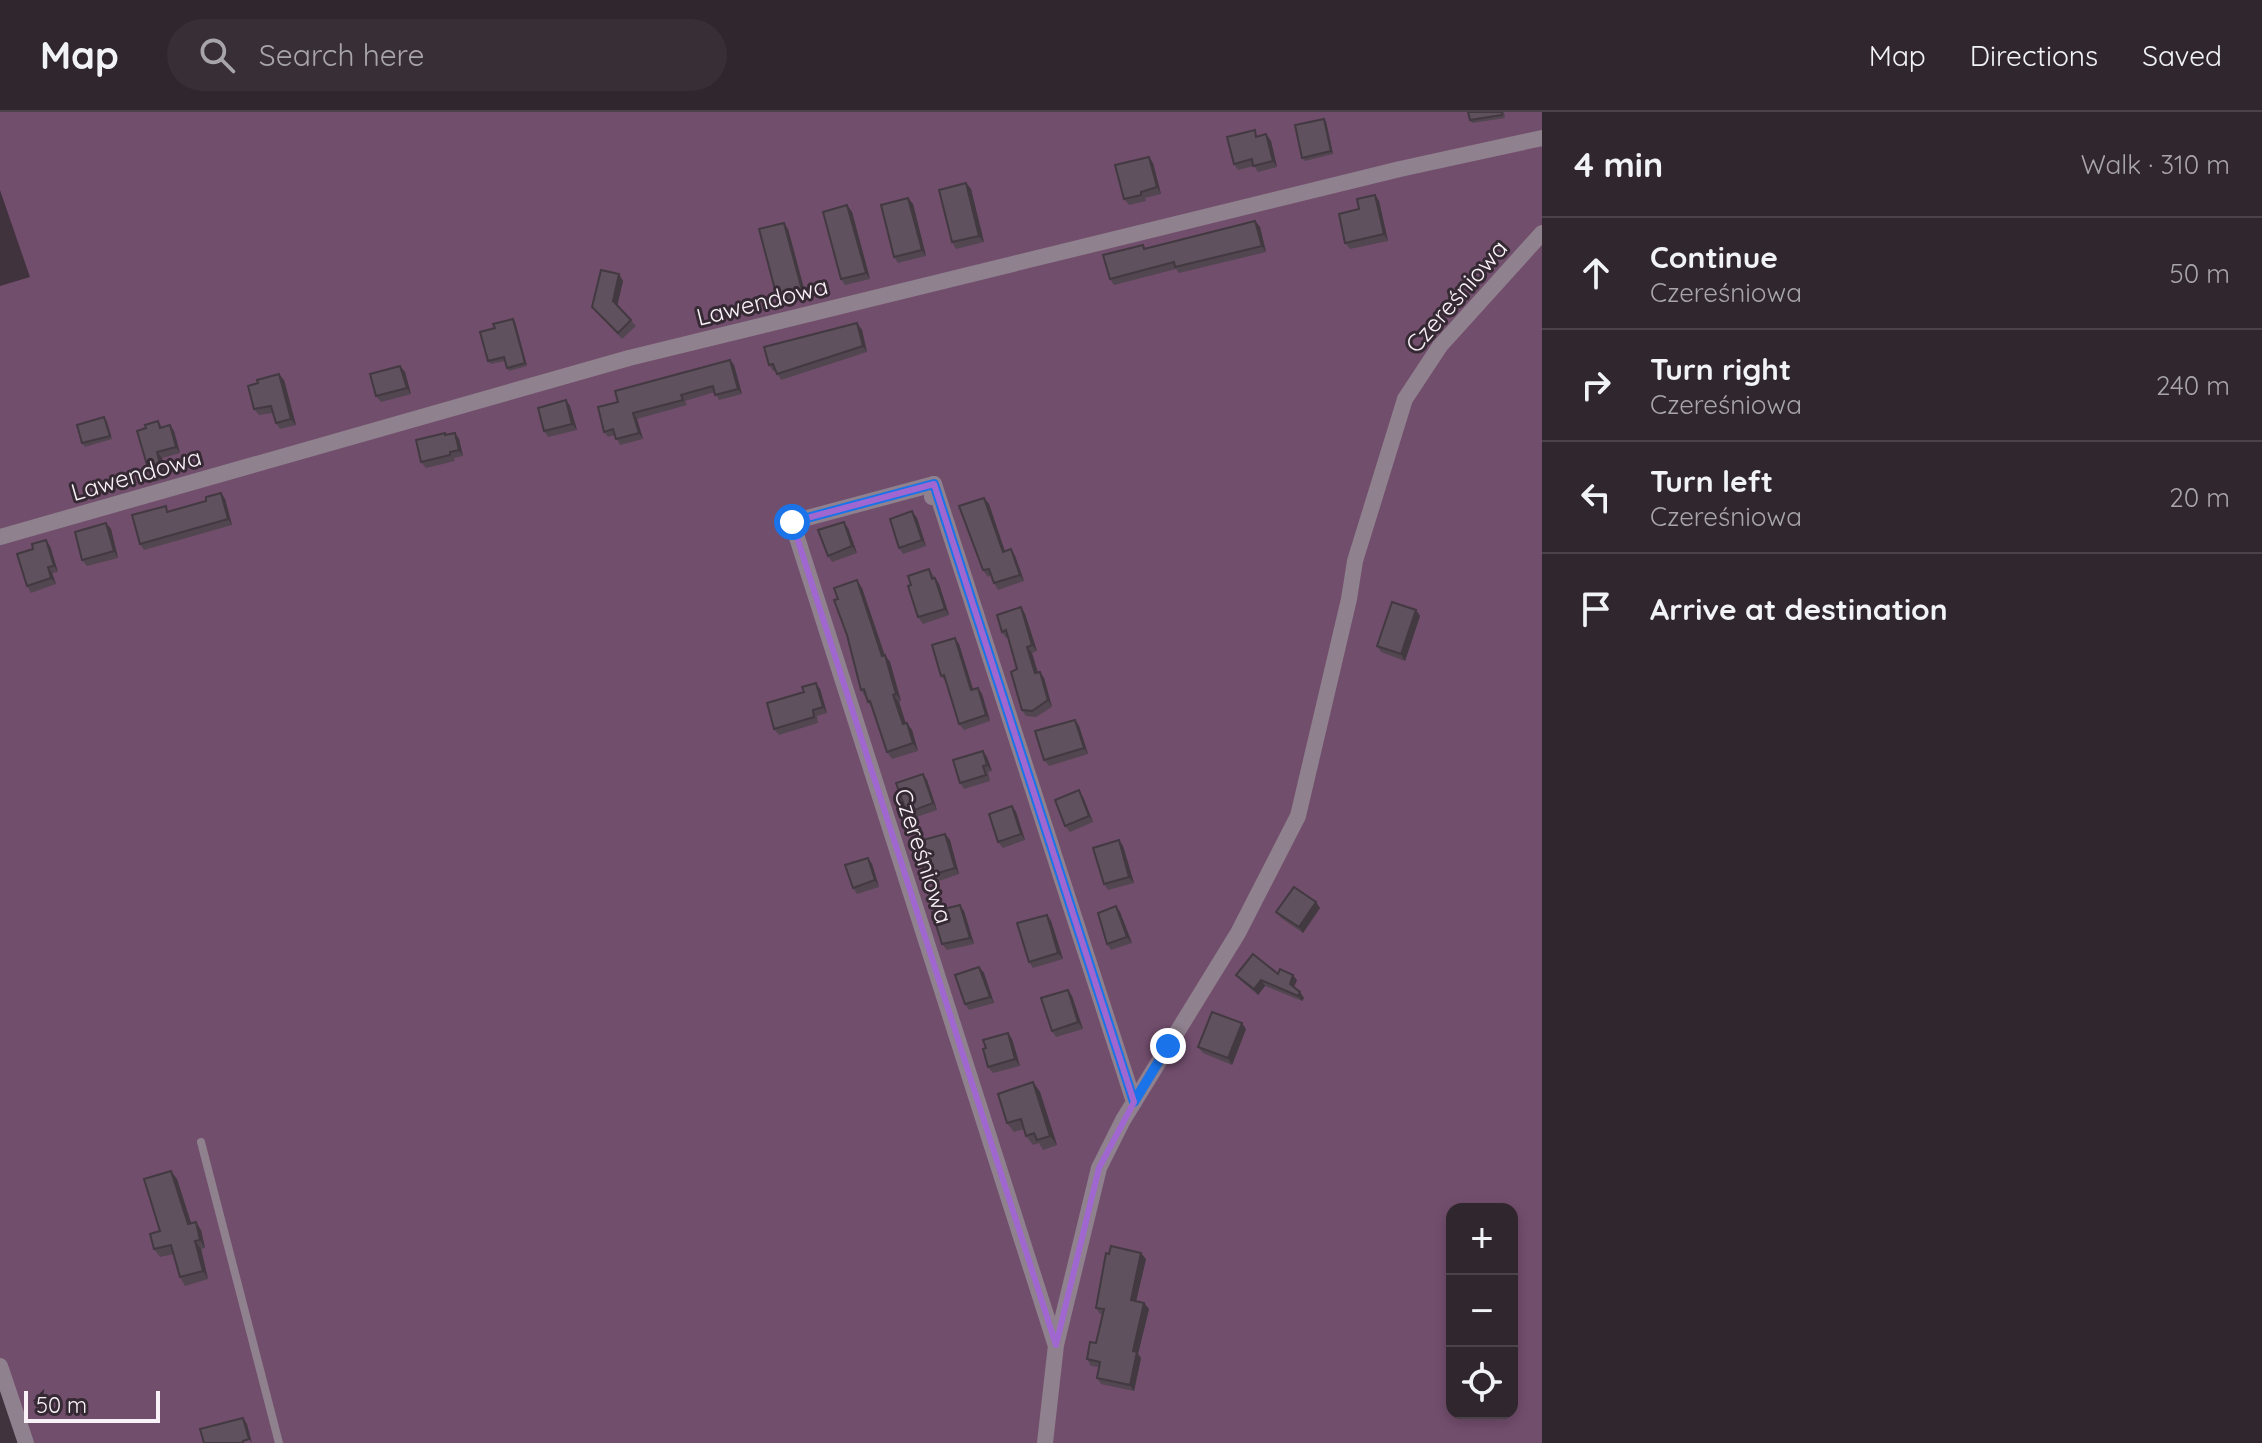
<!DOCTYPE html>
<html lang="en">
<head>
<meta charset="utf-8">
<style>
	:root { --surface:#30262e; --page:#382e36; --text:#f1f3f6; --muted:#a8a5aa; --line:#4b434a }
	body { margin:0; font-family:Quicksand,sans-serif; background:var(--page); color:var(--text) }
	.controls { position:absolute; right:24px; bottom:24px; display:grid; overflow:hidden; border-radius:16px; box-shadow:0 4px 12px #0003 }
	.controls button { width:72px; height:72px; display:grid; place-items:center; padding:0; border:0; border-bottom:2px solid var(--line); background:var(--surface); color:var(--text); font:40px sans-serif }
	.scale { position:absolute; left:24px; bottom:20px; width:136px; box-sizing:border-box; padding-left:8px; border:4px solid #f9f1f8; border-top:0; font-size:22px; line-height:28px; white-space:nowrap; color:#f9f1f8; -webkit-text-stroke:6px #352933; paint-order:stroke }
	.stop { position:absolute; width:24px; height:24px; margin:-18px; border:6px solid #1a73e8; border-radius:50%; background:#fff }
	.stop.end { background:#1a73e8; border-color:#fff; box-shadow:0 2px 8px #0008 }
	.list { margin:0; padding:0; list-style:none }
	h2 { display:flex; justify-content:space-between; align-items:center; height:104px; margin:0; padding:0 32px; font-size:34px }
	h2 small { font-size:26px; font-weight:400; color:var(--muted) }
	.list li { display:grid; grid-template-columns:52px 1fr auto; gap:24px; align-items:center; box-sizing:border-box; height:112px; padding:0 32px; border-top:2px solid var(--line) }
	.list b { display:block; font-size:30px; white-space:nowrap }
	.list p { margin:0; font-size:26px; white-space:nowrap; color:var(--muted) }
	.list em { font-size:26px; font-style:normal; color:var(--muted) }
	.icon { flex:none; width:44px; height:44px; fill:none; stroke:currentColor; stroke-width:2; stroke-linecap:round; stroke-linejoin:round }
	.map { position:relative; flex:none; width:1542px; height:1331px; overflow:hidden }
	header { display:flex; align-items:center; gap:48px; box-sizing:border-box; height:112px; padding:0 40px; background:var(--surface); border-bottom:2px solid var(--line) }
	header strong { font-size:38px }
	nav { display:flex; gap:44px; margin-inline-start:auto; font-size:28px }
	.search { width:560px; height:72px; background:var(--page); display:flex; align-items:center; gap:20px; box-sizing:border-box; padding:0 28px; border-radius:44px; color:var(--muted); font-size:30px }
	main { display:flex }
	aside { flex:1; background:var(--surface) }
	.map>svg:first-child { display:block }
	.green { fill:#724e6d; fill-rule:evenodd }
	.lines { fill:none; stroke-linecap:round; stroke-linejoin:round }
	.lane { stroke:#8f818d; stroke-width:8 }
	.street { stroke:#8f818d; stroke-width:16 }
	.wall { fill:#524650 }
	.shaded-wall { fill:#423941 }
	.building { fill:#5f515d; stroke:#423941; stroke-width:2 }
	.route { stroke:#1a73e8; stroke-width:10 }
	.marked { fill:none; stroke:#a167d0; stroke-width:6; stroke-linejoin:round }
	.labels { text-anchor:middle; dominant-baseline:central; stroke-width:6; stroke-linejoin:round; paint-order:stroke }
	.street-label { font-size:24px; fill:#f9f1f8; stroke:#352933 }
</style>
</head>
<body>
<header>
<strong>Map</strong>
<div class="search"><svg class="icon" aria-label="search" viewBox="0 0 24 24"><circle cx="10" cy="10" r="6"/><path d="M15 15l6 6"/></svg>Search here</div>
<nav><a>Map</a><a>Directions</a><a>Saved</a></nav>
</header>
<main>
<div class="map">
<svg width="1542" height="1331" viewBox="0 0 1542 1331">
	<rect width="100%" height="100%" fill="#40333e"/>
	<path class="green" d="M0 0H1542V1331H22L0 1272V174L30 165 0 78ZM1452 1097H1512V1301H1452Z"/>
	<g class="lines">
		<polyline class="lane" points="201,1030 279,1331"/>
		<g class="street">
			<polyline points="934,372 1134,990"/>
			<polyline points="932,385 934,372 792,410 1055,1231"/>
			<polyline points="0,425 629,246 1400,57 1542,26"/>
			<polyline points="0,1254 26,1331"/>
			<polyline points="1045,1331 1056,1233 1099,1056 1123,1008 1238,821 1298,704 1349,487 1355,449 1405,287 1440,234 1542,121"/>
		</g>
	</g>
	<g class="wall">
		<polygon points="1468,0 1504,0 1505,6 1472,11 1470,8"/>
		<polygon points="1326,10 1333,42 1305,49 1302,46"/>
		<polygon points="1266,22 1271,29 1277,55 1258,60 1254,54 1238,58 1234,52 1259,24"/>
		<polygon points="1153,51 1161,82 1145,86 1146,89 1129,93 1124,87"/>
		<polygon points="966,71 971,77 984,130 956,137 952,130"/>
		<polygon points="1375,83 1379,89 1388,129 1350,137 1345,131 1359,97"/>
		<polygon points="908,86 913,92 926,144 898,151 894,145"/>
		<polygon points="847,93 852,100 870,167 845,173 841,167"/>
		<polygon points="1255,109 1260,115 1266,140 1179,161 1176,157 1114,173 1110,167 1143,133 1146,137"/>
		<polygon points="788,117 806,184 782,191 777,185"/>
		<polygon points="623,169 617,193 636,214 622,227 592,195"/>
		<polygon points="515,210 527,254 509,259 505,249 491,252 488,249 495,216"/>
		<polygon points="857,211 862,218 867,240 781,268 776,259 773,259 769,253"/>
		<polygon points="730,248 734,253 742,282 719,288 715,280 685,289 687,293 637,307 643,327 620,333 615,323 608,325 604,320 618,290"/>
		<polygon points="400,254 405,260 411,282 381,290 376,284"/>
		<polygon points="284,268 296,313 280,317 276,311 273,301 259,303 254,297"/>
		<polygon points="566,288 570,294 577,318 548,325 544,319"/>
		<polygon points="107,308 112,327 85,335 82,331"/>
		<polygon points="158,309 162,315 174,319 180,341 162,346 167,366 154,370 150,363 146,316"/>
		<polygon points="455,321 459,327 463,344 454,346 455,349 426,356 421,350 446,323"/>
		<polygon points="221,381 225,387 232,413 144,438 140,432 170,399 206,389"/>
		<polygon points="984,386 989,392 1005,439 1011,437 1015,444 1024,469 998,478 994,471 991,463 988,465 983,458"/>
		<polygon points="917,406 926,434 903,442 899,436"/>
		<polygon points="106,411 111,417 118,446 87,454 82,448"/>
		<polygon points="848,416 857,441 832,450 828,444"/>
		<polygon points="50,434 58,460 52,461 56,472 31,481 27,474"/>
		<polygon points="929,457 939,472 949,503 923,512 918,505 911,473"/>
		<polygon points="862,476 885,543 890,550 901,589 899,590 906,611 912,618 918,639 892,647 887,640 873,598 861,578"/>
		<polygon points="1021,495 1025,502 1037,539 1032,541 1038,561 1044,566 1052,595 1036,605 1026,604 1022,598 1017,557 1008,525 1006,526 1002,520"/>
		<polygon points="1416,498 1420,504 1405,549 1381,540 1377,534"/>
		<polygon points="959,532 973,577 978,576 982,582 990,609 964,618 959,612 946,570 941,564"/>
		<polygon points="820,577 827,601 817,604 818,611 779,623 774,617"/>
		<polygon points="1075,608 1079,614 1088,642 1049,654 1044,648"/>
		<polygon points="987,645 992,659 988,660 990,669 964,677 960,671"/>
		<polygon points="923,662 927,668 937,698 911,707 907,701"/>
		<polygon points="1083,685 1093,710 1070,720 1065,714"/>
		<polygon points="1012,694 1016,700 1025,728 1003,736 998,730"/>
		<polygon points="945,722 950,728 959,762 930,772 925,765"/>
		<polygon points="1119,728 1123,734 1134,771 1108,778 1104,772"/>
		<polygon points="868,746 872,752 879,775 857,782 853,776"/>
		<polygon points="1116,794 1120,800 1132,831 1111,838 1107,832"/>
		<polygon points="1320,796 1303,821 1281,806 1276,800"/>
		<polygon points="964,799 974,832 947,838 942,832"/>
		<polygon points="1047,803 1051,809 1063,847 1033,856 1029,850"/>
		<polygon points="979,855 984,861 994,891 969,898 965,892"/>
		<polygon points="1278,862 1297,868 1294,875 1304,886 1302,889 1265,874 1258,883 1240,868 1236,863"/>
		<polygon points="1068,878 1072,884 1083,917 1056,925 1052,919"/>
		<polygon points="1246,917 1232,953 1203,941 1198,935"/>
		<polygon points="1012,927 1020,954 993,961 988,955"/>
		<polygon points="1033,970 1040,980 1057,1033 1043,1038 1039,1031 1033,1033 1026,1024 1024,1017 1014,1020 1007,1011"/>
		<polygon points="177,1067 191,1111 201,1118 205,1136 201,1137 208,1167 185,1174 180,1165 174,1142 160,1145 154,1137"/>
		<polygon points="1146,1147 1136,1189 1144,1191 1149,1197 1138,1242 1141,1246 1134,1279 1101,1272 1097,1266 1099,1255 1091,1254 1087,1247 1096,1231 1102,1202 1100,1202 1096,1196"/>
	</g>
	<g class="shaded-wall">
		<polygon points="1324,7 1326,10 1333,42 1331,39"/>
		<polygon points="1266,22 1271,29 1277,55 1273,49"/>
		<polygon points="1149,45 1153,51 1161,82 1157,75"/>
		<polygon points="966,71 971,77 984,130 979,124"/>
		<polygon points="1375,83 1379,89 1388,129 1384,122"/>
		<polygon points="908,86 913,92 926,144 922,138"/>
		<polygon points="847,93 852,100 870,167 866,161"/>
		<polygon points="1255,109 1260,115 1266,140 1262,134"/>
		<polygon points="784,111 788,117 806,184 802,178"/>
		<polygon points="619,162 623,169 617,195 613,189"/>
		<polygon points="513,207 515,210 527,254 525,251"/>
		<polygon points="857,211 862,218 867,240 863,234"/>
		<polygon points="730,248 734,253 742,282 738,277"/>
		<polygon points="400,254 405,260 411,282 407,276"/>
		<polygon points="279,262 284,268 296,313 291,307"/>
		<polygon points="566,288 570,294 577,318 572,312"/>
		<polygon points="633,301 637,307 643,327 639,321"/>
		<polygon points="170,313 174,319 180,341 176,335"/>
		<polygon points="455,321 459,327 463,344 459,338"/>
		<polygon points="157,340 162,346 167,366 162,360"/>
		<polygon points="221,381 225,387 232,413 228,407"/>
		<polygon points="984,386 989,392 1007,446 1003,440"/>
		<polygon points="912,399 917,406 926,434 922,428"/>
		<polygon points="844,410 848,416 857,441 852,434"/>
		<polygon points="106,411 111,417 118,446 114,439"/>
		<polygon points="46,428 50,434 58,460 54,454"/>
		<polygon points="1011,437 1015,444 1024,469 1020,463"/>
		<polygon points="48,455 52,461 56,472 51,466"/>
		<polygon points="935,466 939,472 949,503 945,497"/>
		<polygon points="857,468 862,476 885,545 885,543 890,550 901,589 896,582"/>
		<polygon points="1021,495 1025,502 1037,539 1032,533"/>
		<polygon points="1416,498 1420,504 1405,549 1401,542"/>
		<polygon points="955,526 959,532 975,584 971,578"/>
		<polygon points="1027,535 1032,541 1040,568 1035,561"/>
		<polygon points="1040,560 1044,566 1052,595 1048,588"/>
		<polygon points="816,571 820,577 827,601 823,595"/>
		<polygon points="978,576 982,582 990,609 986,603"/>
		<polygon points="893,583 899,590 908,619 903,612"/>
		<polygon points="1075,608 1079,614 1088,642 1084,636"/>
		<polygon points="907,611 912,618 918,639 913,631"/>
		<polygon points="983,639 987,645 992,659 987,653"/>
		<polygon points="923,662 927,668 937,698 933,691"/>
		<polygon points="1079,678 1083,685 1093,710 1089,704"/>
		<polygon points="1012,694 1016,700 1025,728 1021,722"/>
		<polygon points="945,722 950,728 959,762 955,756"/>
		<polygon points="1119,728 1123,734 1134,771 1129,765"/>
		<polygon points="868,746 872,752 879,775 875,768"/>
		<polygon points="1316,790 1320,796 1303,821 1299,815"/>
		<polygon points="960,793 964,799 974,832 970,826"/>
		<polygon points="1116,794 1120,800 1132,831 1127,825"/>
		<polygon points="1047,803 1051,809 1063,847 1058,841"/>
		<polygon points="979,855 984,861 994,891 990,885"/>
		<polygon points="1293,863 1297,868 1293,877 1290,872"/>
		<polygon points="1261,868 1265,874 1258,883 1254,877"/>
		<polygon points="1068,878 1072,884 1083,917 1078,910"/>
		<polygon points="1300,880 1304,886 1302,889 1298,884"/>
		<polygon points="1242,911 1246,917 1232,953 1228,946"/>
		<polygon points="1008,921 1012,927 1020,954 1015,947"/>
		<polygon points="1033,970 1040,980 1057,1033 1050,1024"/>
		<polygon points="171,1059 177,1067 194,1120 188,1112"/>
		<polygon points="196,1110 201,1118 205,1136 200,1128"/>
		<polygon points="195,1129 201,1137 208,1167 203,1159"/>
		<polygon points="1141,1141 1146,1147 1135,1194 1131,1188"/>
		<polygon points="1144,1191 1149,1197 1138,1242 1141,1246 1134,1279 1130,1273 1133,1239"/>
		<polygon points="243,1306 247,1312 252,1331 249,1327"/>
	</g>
	<g class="building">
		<polygon points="1468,0 1502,0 1502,3 1470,8"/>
		<polygon points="1324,7 1331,39 1302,46 1295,13"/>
		<polygon points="1255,18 1256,25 1266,22 1273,49 1253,54 1252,47 1234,52 1227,25"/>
		<polygon points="1149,45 1157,75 1141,80 1141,83 1124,87 1115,53"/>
		<polygon points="966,71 979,124 952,130 939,78"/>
		<polygon points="1375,83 1384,122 1345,131 1339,102 1359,97 1357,87"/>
		<polygon points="908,86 922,138 894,145 881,93"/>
		<polygon points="847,93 866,161 841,167 823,100"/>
		<polygon points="1255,109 1262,134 1175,155 1174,150 1110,167 1103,143 1143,133 1144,137"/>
		<polygon points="784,111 802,178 777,185 759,117"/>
		<polygon points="601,158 619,162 613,189 631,208 618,221 592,195"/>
		<polygon points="513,207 525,251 507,256 504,245 488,249 480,220 495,216 493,212"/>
		<polygon points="857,211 863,234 777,262 773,252 769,253 764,235"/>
		<polygon points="730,248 738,277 715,283 713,274 681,283 683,288 633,301 639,321 616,327 613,317 604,320 598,295 618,290 615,279"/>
		<polygon points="400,254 407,276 376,284 370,262"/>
		<polygon points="279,262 291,307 276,311 271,294 254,297 248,274 258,271 257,268"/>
		<polygon points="566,288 572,312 544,319 538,296"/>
		<polygon points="104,305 110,324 82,331 77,313"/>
		<polygon points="158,309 160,316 170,313 176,335 157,340 162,360 150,363 137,319 146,316 145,313"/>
		<polygon points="445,321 445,323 455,321 459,338 450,340 450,343 421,350 416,328"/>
		<polygon points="221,381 228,407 140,432 132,403 166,394 167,400 206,389 206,385"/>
		<polygon points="984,386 1003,440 1011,437 1020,463 994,471 989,457 983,458 959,394"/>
		<polygon points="912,399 922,428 899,436 890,407"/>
		<polygon points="844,410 852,434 828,444 818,418"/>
		<polygon points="106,411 114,439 82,448 75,420"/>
		<polygon points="46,428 54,454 48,455 51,466 27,474 17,442 33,437 32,432"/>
		<polygon points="929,457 932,467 935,466 945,497 918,505 908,474 911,473 908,464"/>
		<polygon points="857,468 882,544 885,543 896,582 893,583 903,612 907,611 913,631 887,640 870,589 868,590 864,577 861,578 847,523 834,488 838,487 834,476"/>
		<polygon points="1392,490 1416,498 1401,542 1377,534"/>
		<polygon points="1021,495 1032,533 1027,535 1035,561 1040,560 1048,588 1032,599 1022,598 1011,560 1017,557 1006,518 1002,520 997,503"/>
		<polygon points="955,526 971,578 978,576 986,603 959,612 944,563 941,564 932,533"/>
		<polygon points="816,571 823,595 813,598 814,605 774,617 767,591 804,580 802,575"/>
		<polygon points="1075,608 1084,636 1044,648 1035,619"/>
		<polygon points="983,639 987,653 983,654 986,663 960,671 953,648"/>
		<polygon points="923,662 933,691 907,701 896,671"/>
		<polygon points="1079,678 1089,704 1065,714 1055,688"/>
		<polygon points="1012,694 1021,722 998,730 989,702"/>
		<polygon points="945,722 955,756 925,765 916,730"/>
		<polygon points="1119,728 1129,765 1104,772 1093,736"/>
		<polygon points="868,746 875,768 853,776 845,753"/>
		<polygon points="1294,775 1316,790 1299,815 1276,800"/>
		<polygon points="960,793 970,826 942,832 932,800"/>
		<polygon points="1116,794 1127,825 1107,832 1098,801"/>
		<polygon points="1047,803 1058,841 1029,850 1017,811"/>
		<polygon points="1253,842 1278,862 1280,857 1293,863 1290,872 1300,880 1298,884 1261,868 1254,877 1236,863"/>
		<polygon points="979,855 990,885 965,892 955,863"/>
		<polygon points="1068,878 1078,910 1052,919 1041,886"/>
		<polygon points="1212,900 1242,911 1228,946 1198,935"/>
		<polygon points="1008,921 1015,947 988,955 983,937 986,936 983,928"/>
		<polygon points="1033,970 1050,1024 1037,1028 1034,1021 1026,1024 1021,1007 1007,1011 998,982"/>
		<polygon points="171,1059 188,1112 196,1110 200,1128 195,1129 203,1159 180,1165 171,1133 154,1137 150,1122 160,1119 144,1067"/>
		<polygon points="1111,1134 1141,1141 1131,1188 1144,1191 1133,1239 1137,1240 1130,1273 1097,1266 1100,1250 1087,1247 1090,1230 1096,1231 1104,1197 1096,1196 1106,1141 1109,1142"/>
		<polygon points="243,1306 249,1327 243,1329 243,1331 204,1331 200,1317"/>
	</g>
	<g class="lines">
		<polyline class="route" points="792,410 934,372 1134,990 1168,934"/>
	</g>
	<path class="marked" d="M934 372 1134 990 1099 1056 1056 1233 792 410Z"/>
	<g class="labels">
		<g class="street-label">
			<text transform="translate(1456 184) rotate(-49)">Czereśniowa</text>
			<text transform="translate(762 189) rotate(-14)">Lawendowa</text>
			<text transform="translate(136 362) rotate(-16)">Lawendowa</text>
			<text transform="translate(924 744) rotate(72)">Czereśniowa</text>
		</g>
	</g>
</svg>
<div class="controls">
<button>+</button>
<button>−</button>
<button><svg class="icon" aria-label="locate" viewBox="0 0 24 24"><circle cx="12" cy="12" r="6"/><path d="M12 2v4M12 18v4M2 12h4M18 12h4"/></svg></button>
</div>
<div class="scale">50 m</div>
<div class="stop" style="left:792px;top:410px"></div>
<div class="stop end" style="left:1168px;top:934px"></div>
</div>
<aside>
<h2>4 min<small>Walk · 310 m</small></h2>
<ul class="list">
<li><svg class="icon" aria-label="ahead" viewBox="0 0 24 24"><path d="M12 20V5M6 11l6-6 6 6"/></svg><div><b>Continue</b><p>Czereśniowa</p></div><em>50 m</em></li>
<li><svg class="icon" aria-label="right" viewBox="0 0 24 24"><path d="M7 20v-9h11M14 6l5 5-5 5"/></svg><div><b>Turn right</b><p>Czereśniowa</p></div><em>240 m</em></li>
<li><svg class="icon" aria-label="left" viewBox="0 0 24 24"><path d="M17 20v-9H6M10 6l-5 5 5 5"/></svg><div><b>Turn left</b><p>Czereśniowa</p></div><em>20 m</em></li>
<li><svg class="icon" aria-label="arrive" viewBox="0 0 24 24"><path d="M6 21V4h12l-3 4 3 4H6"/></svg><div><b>Arrive at destination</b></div></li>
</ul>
</aside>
</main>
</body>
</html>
